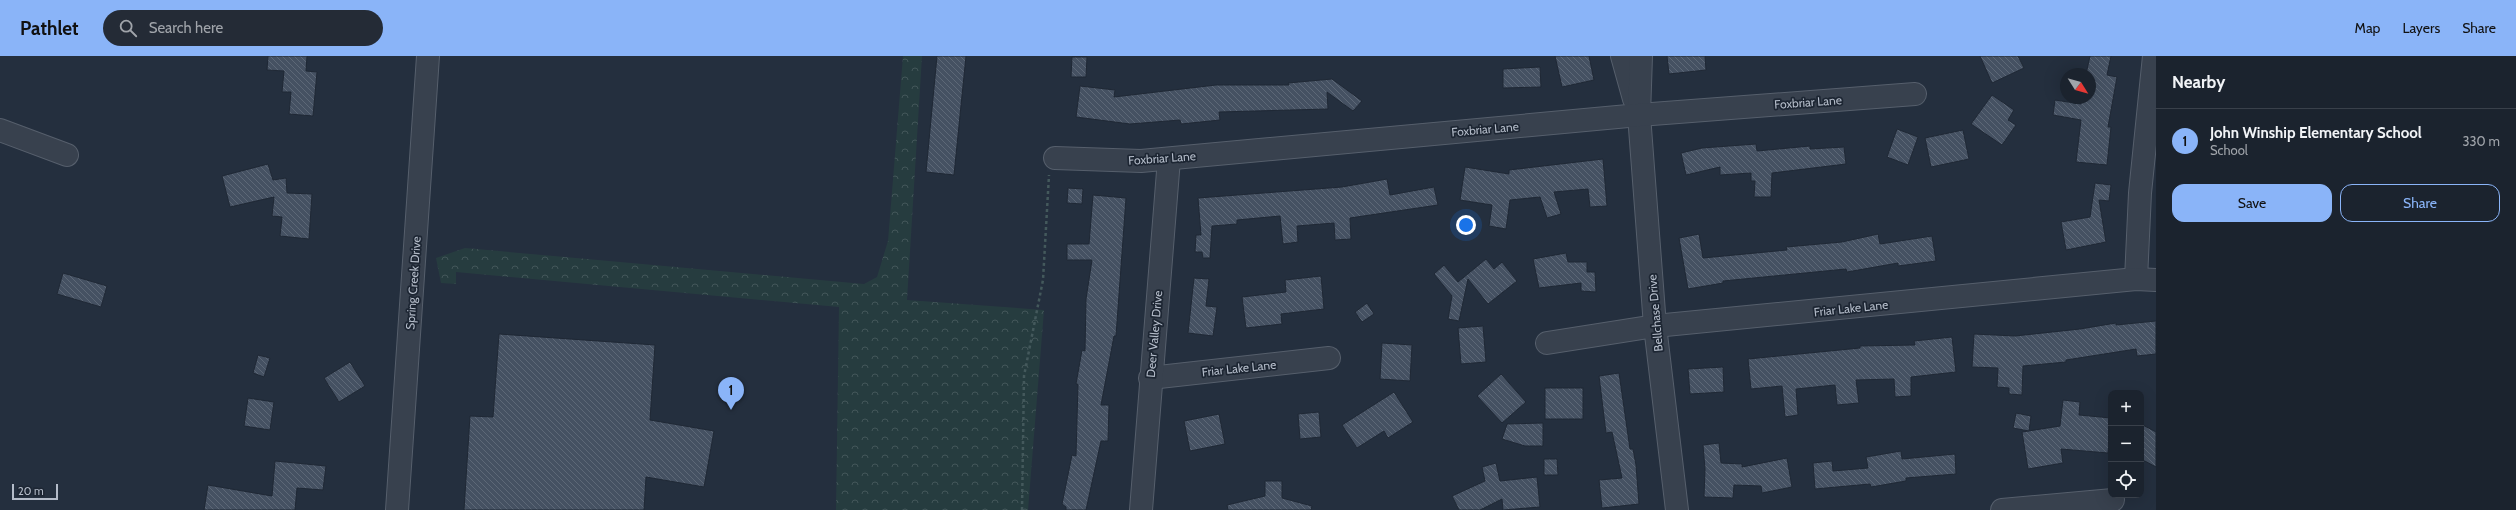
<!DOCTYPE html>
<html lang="en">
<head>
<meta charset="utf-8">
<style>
	:root { --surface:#1b232e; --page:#242b36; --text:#f1f3f6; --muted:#a0a4aa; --line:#39404a; --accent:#8ab4f8 }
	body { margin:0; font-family:Cabin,sans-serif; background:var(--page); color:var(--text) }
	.controls { position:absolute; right:12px; bottom:12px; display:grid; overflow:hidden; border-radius:8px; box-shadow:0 4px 16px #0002 }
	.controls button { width:36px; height:36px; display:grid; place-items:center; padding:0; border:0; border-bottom:1px solid var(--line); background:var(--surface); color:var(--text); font:20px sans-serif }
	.compass { position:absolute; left:2060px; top:12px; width:36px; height:36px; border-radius:50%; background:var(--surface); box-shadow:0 4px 16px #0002; rotate:127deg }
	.scale { position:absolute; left:12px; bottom:10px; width:46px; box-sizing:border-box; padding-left:4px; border:2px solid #b4bcc9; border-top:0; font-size:11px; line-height:14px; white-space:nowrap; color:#b4bcc9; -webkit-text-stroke:3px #1d2633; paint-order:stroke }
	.you { position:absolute; left:1466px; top:169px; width:14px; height:14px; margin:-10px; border:3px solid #fff; border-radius:50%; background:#1a73e8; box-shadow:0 0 0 6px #1a73e833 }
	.badge { display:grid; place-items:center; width:26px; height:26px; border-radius:50%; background:var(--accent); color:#111; font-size:13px; font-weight:700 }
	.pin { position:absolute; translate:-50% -33px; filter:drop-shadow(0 1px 2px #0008) }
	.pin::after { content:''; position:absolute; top:21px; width:14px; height:12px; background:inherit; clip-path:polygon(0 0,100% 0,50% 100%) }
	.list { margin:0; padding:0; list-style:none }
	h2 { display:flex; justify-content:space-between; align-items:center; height:52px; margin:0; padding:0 16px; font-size:17px }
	h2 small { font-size:13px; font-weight:400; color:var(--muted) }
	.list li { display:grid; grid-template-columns:26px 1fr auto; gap:12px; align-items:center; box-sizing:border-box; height:64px; padding:0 16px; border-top:1px solid var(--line) }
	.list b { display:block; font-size:15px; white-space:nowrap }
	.list p { margin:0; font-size:13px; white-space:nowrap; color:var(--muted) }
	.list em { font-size:13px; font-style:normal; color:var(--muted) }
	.actions { display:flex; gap:8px; padding:12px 16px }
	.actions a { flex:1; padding:9px 0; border:1px solid var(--accent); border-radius:12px; text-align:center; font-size:14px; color:var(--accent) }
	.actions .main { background:var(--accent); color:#111 }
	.icon { flex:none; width:22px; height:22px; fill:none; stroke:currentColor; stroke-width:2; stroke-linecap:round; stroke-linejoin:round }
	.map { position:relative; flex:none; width:2156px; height:454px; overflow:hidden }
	header { display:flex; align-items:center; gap:24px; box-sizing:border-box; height:56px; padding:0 20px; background:var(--accent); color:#111 }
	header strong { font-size:19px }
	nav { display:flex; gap:22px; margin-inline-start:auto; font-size:14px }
	.search { width:280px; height:36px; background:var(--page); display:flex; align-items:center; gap:10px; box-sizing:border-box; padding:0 14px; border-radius:22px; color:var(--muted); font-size:15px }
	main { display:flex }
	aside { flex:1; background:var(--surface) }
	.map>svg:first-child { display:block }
	.forest { fill:url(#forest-crowns) }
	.building { fill:url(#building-back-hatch); stroke:#1f2835 }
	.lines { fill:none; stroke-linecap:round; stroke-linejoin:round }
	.minor-casing { stroke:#565f6c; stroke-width:24 }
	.path { stroke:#44595c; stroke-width:2.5; stroke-dasharray:3 3; stroke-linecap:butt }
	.minor { stroke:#38414e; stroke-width:22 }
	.labels { text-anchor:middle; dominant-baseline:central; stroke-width:3.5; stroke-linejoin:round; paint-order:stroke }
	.street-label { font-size:12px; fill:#b4bcc9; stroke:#1d2633 }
</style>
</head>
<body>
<header>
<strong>Pathlet</strong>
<div class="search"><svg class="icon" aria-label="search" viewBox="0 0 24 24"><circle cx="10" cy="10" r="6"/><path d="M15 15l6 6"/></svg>Search here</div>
<nav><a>Map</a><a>Layers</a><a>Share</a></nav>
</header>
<main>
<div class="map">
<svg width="2156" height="454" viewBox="0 0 2156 454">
	<defs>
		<pattern id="forest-crowns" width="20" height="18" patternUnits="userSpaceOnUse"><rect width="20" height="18" fill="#263c3f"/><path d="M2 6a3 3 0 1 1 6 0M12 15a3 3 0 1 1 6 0" fill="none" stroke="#435659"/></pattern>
		<pattern id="building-back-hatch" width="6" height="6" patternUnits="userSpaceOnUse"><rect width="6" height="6" fill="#455162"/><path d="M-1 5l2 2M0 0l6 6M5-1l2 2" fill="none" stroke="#5d6877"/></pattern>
	</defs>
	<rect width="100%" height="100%" fill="#242f3e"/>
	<polygon class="forest" points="903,0 922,0 907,244 1044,254 1028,454 836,454 839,251 456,216 456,228 441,227 436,202 465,192 864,228 877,221 888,185"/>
	<g class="building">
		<polygon points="268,0 307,0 306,15 317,16 313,60 289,58 291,36 282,36 284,15 267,14"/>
		<polygon points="937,0 966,0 954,119 926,116"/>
		<polygon points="1555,0 1589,0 1594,24 1562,31"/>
		<polygon points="1667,0 1705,0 1706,14 1669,18"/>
		<polygon points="1980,0 2018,0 2024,12 1992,27"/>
		<polygon points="2090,0 2111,0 2107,19 2117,21 2108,71 2111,71 2107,109 2076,106 2081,64 2053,59 2055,44 2081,48 2082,42 2090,42 2090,18 2086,18"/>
		<polygon points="1072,1 1087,1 1086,21 1071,21"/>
		<polygon points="1540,11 1541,31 1503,32 1503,13"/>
		<polygon points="1332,23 1362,45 1353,55 1327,36 1328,53 1219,56 1220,64 1181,68 1180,64 1130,68 1076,61 1080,30 1115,34 1114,41 1216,29 1289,29 1288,27"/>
		<polygon points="1992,39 2014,54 2008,64 2016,69 2002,89 1971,68"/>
		<polygon points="1897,73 1918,81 1908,109 1887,101"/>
		<polygon points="1963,74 1969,103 1931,111 1925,82"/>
		<polygon points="1756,88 1757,95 1810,90 1810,93 1844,91 1846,108 1772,117 1771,141 1754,141 1755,125 1751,125 1751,117 1720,119 1720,111 1686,119 1681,97 1702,92"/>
		<polygon points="1603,103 1607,150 1590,151 1588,133 1554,136 1561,158 1547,162 1540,141 1510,144 1506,173 1489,170 1492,149 1460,144 1465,111 1509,118 1509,114"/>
		<polygon points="268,108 273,124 286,122 287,137 312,138 309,183 280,180 282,161 272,160 274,141 230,151 222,120"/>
		<polygon points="1387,123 1390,139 1434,131 1438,149 1350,162 1351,183 1335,184 1334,167 1297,170 1298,186 1283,188 1280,160 1237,164 1237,168 1212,170 1210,202 1203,202 1202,196 1195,196 1196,179 1201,179 1198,142 1342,131"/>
		<polygon points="2095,127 2111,129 2109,145 2099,144 2106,186 2066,194 2061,166 2090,161"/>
		<polygon points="1068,132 1083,133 1082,148 1067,147"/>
		<polygon points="1093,139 1126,142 1116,280 1114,280 1101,349 1109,349 1108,385 1101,385 1086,454 1066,454 1066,451 1062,448 1072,399 1076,400 1078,328 1076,328 1082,294 1085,295 1086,243 1092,204 1067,204 1067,188 1089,188"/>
		<polygon points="1699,178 1703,202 1787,194 1786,191 1842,186 1878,178 1880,188 1932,180 1936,205 1898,210 1898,207 1847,216 1846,213 1723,225 1723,227 1688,233 1679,182"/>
		<polygon points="1566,197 1568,206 1587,206 1587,216 1595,216 1596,236 1581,235 1581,227 1539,232 1533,203"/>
		<polygon points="1486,203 1494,213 1502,206 1517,225 1488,248 1468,223 1459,265 1448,263 1452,240 1434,218 1444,209 1458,226"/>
		<polygon points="63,217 107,230 101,251 57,238"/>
		<polygon points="1321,220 1324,253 1281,258 1282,268 1246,272 1242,241 1286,236 1285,224"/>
		<polygon points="1194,222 1209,223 1206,250 1217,251 1213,280 1188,277"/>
		<polygon points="1367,247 1374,258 1362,266 1355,256"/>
		<polygon points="2156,265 2156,298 2137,300 2136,293 2066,304 2066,306 2023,310 2022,339 2009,338 2009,332 1997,331 1998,312 1972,311 1974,278 2015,280 2080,273 2116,267 2116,269"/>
		<polygon points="1483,270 1486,306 1461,308 1458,272"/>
		<polygon points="499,278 655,289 650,364 714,375 704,431 646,421 644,454 464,454 470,360 493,361"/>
		<polygon points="1952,281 1956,316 1911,321 1911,340 1895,341 1894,323 1856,324 1859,347 1837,349 1835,329 1796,333 1798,359 1785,361 1782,330 1751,333 1748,303 1860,292 1860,290 1915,289 1914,285"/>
		<polygon points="1382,287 1412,289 1410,325 1380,323"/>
		<polygon points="258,299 270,302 264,321 253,317"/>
		<polygon points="350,306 365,330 339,346 324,322"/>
		<polygon points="1723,311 1724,336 1690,338 1688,313"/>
		<polygon points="1619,317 1630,393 1633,393 1636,409 1639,448 1602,452 1599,424 1622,422 1612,376 1606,377 1599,320"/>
		<polygon points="1501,318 1526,346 1502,367 1477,340"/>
		<rect x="1545" y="332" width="38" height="31"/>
		<polygon points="1394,336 1413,366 1388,382 1384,375 1357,392 1342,369"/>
		<polygon points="248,342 274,346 270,374 244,370"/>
		<polygon points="2063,344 2080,346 2079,359 2111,362 2108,397 2061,393 2063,407 2028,413 2022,376 2060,370"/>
		<polygon points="1319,356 1321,381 1300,383 1298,358"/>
		<polygon points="2016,357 2031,360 2029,375 2013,372"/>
		<polygon points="1219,358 1225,388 1190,395 1184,365"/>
		<polygon points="1543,367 1543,390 1525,390 1502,383 1507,368"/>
		<polygon points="2141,368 2156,376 2156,411 2141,403"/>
		<polygon points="1719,387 1721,407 1742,408 1742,411 1787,402 1792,431 1762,437 1761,430 1734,429 1733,442 1704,441 1705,413 1703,389"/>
		<polygon points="1901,395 1902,403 1955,398 1956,418 1906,422 1906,425 1871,431 1870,428 1815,433 1813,407 1832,405 1833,415 1868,412 1866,401"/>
		<polygon points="1544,403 1557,403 1558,419 1544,419"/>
		<polygon points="275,405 326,410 323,434 297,432 295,454 204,454 208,429 272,440"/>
		<polygon points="1496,407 1500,425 1537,421 1540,451 1503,454 1502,443 1480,454 1459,454 1452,440 1485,425 1482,411"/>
		<polygon points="1265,425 1282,425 1282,442 1312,450 1311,454 1228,454 1227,449 1265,440"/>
	</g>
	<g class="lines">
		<g class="minor-casing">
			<g id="minor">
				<polyline points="1622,0 1634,43"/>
				<polyline points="1641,0 1639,59 1655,270 1677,454"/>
				<polyline points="0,74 67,99"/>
				<polyline points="1055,102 1141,105 1639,59 1915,38"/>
				<polyline points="2136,223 2140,137 2154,0"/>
				<polyline points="1547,287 1655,270 2136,223 2156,224"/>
				<polyline points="1150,322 1329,302"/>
				<polyline points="397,454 428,0"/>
				<polyline points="1141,454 1169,103"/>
				<polyline points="2002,454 2113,444"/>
			</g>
		</g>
		<polyline class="path" points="1022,454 1024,320 1043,224 1049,119"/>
		<use href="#minor" class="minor"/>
	</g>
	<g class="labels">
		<g class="street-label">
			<text transform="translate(1808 46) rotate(-4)">Foxbriar Lane</text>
			<text transform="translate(1485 73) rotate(-5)">Foxbriar Lane</text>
			<text transform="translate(1162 102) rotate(-4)">Foxbriar Lane</text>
			<text transform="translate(413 227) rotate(-86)">Spring Creek Drive</text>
			<text transform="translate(1851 252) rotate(-6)">Friar Lake Lane</text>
			<text transform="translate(1655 257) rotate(-95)">Bellchase Drive</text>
			<text transform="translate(1154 278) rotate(-85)">Deer Valley Drive</text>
			<text transform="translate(1239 312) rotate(-6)">Friar Lake Lane</text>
		</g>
	</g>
</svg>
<div class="controls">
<button>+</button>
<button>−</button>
<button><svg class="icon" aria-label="locate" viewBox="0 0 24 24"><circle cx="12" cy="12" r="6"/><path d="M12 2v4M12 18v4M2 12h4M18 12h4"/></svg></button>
</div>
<svg class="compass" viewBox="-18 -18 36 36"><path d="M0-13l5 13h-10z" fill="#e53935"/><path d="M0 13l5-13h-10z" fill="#a0a4aa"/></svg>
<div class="scale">20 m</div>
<div class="you"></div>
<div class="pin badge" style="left:731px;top:354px">1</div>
</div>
<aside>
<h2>Nearby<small></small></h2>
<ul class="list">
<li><span class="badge">1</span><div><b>John Winship Elementary School</b><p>School</p></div><em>330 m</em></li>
</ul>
<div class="actions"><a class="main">Save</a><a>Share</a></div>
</aside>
</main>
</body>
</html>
